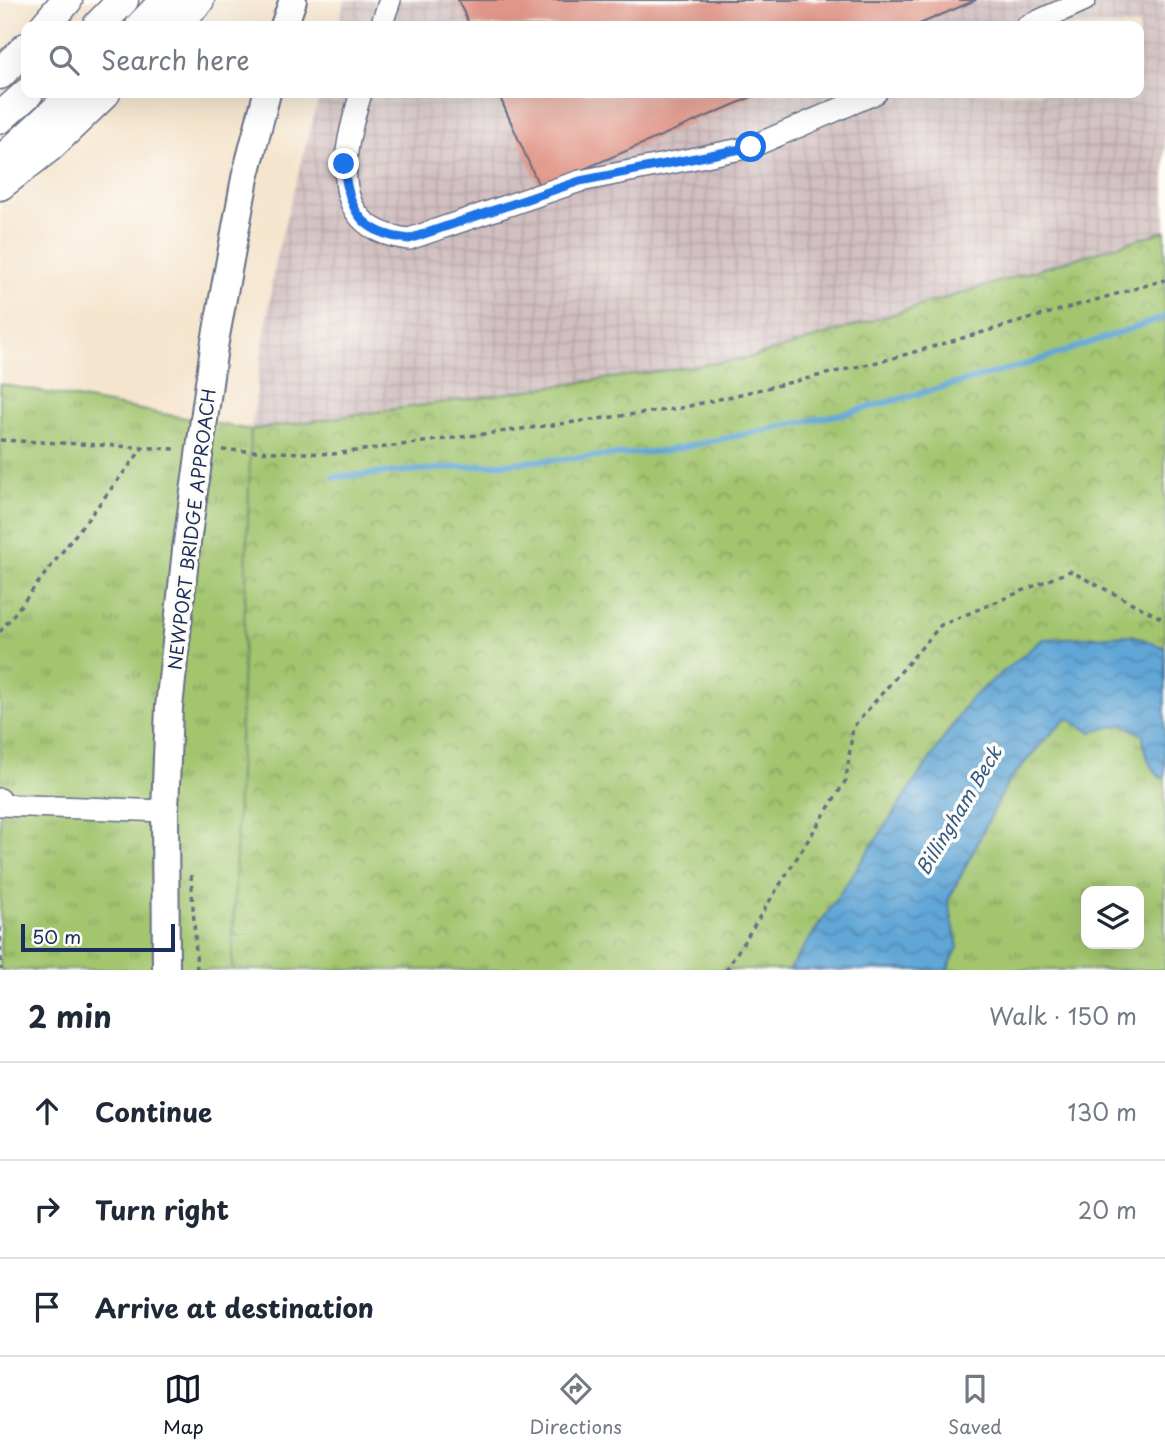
<!DOCTYPE html>
<html lang="en">
<head>
<meta charset="utf-8">
<style>
	:root { --surface:#fff; --page:#f6f6f7; --text:#1f2937; --muted:#747a83; --line:#e0e1e3; --accent:#111827 }
	body { margin:0; font-family:"Playpen Sans",sans-serif; background:var(--page); color:var(--text) }
	.controls { position:absolute; right:21px; bottom:21px; display:grid; overflow:hidden; border-radius:14px; box-shadow:0 7px 28px #0002 }
	.controls button { width:63px; height:63px; display:grid; place-items:center; padding:0; border:0; border-bottom:2px solid var(--line); background:var(--surface); color:var(--text); font:35px sans-serif }
	.scale { position:absolute; left:21px; bottom:18px; width:154px; box-sizing:border-box; padding-left:7px; border:4px solid #1b2f5e; border-top:0; font-size:19px; line-height:24px; white-space:nowrap; color:#1b2f5e; -webkit-text-stroke:5px #fdfcf7; paint-order:stroke }
	.stop { position:absolute; width:21px; height:21px; margin:-16px; border:5px solid #1a73e8; border-radius:50%; background:#fff }
	.stop.end { background:#1a73e8; border-color:#fff; box-shadow:0 2px 7px #0008 }
	.list { margin:0; padding:0; list-style:none }
	h2 { display:flex; justify-content:space-between; align-items:center; height:91px; margin:0; padding:0 28px; font-size:30px }
	h2 small { font-size:23px; font-weight:400; color:var(--muted) }
	.list li { display:grid; grid-template-columns:46px 1fr auto; gap:21px; align-items:center; box-sizing:border-box; height:98px; padding:0 28px; border-top:2px solid var(--line) }
	.list b { display:block; font-size:26px; white-space:nowrap }
	.list em { font-size:23px; font-style:normal; color:var(--muted) }
	.icon { flex:none; width:38px; height:38px; fill:none; stroke:currentColor; stroke-width:2; stroke-linecap:round; stroke-linejoin:round }
	.map { position:relative; flex:none; width:1165px; height:970px; overflow:hidden }
	.search { position:absolute; background:var(--surface); box-shadow:0 7px 28px #0002; left:21px; right:21px; top:21px; height:77px; display:flex; align-items:center; gap:18px; box-sizing:border-box; padding:0 24px; border-radius:14px; color:var(--muted); font-size:26px }
	.sheet { height:385px; background:var(--surface) }
	nav { display:flex; justify-content:space-around; align-items:center; box-sizing:border-box; height:98px; border-top:2px solid var(--line); background:var(--surface); font-size:19px; color:var(--muted) }
	nav a { display:grid; justify-items:center; gap:4px }
	nav .on { color:var(--accent) }
	.map>svg:first-child { display:block }
	.industrial { fill:url(#industrial-grid) }
	.grass { fill:url(#grass-tufts); stroke:#5e7a66; stroke-width:2; fill-rule:evenodd }
	.park { fill:url(#park-crowns); stroke:#5e7a66; stroke-width:2 }
	.water { fill:url(#water-waves); stroke:#3e6a9a; stroke-width:2 }
	.lines { fill:none; stroke-linecap:round; stroke-linejoin:round }
	.stream { stroke:#61a6d6; stroke-width:6 }
	.building { fill:#e29789 }
	.minor-casing { stroke:#676f85; stroke-width:24 }
	.major-casing { stroke:#676f85; stroke-width:30 }
	.highway-casing { stroke:#676f85; stroke-width:33 }
	.path { stroke:#676f85; stroke-width:3.5; stroke-dasharray:5 5; stroke-linecap:butt }
	.minor { stroke:#fff; stroke-width:21 }
	.major { stroke:#fff; stroke-width:26 }
	.highway { stroke:#fff; stroke-width:30 }
	.major-bridge-casing { stroke:#676f85; stroke-width:30; stroke-linecap:butt }
	.major-bridge { stroke:#fff; stroke-width:26 }
	.route { stroke:#1a73e8; stroke-width:9 }
	.labels { text-anchor:middle; dominant-baseline:central; stroke-width:7; stroke-linejoin:round; paint-order:stroke }
	.street-label { font-size:18px; fill:#1b2f5e; stroke:#fdfcf7 }
	.water-label { font-size:19px; font-style:italic; fill:#345988; stroke:#fdfcf7 }
</style>
</head>
<body>
<div class="map">
<svg width="1165" height="970" viewBox="0 0 1165 970">
	<defs>
		<pattern id="industrial-grid" width="8" height="8" patternUnits="userSpaceOnUse" patternTransform="scale(1.75)"><rect width="8" height="8" fill="#d2bfc0"/><path d="M0 4h8M4 0v8" fill="none" stroke="#b4a4a7"/></pattern>
		<pattern id="grass-tufts" width="24" height="20" patternUnits="userSpaceOnUse" patternTransform="scale(1.75)"><rect width="24" height="20" fill="#a2c56e"/><path d="M3 7l-1-3M5 7V3M7 7l1-3M15 17l-1-3M17 17v-4M19 17l1-3" fill="none" stroke="#83a05e"/></pattern>
		<pattern id="park-crowns" width="20" height="18" patternUnits="userSpaceOnUse" patternTransform="scale(1.75)"><rect width="20" height="18" fill="#a2c56e"/><path d="M2 6a3 3 0 1 1 6 0M12 15a3 3 0 1 1 6 0" fill="none" stroke="#83a05e"/></pattern>
		<pattern id="water-waves" width="16" height="10" patternUnits="userSpaceOnUse" patternTransform="scale(1.75)"><rect width="16" height="10" fill="#61a6d6"/><path d="M0 5q4-4 8 0t8 0" fill="none" stroke="#4f88b1"/></pattern>
	</defs>
	<rect width="100%" height="100%" fill="#fdfcf7"/>
	<filter id="ink" filterUnits="userSpaceOnUse"><feTurbulence type="fractalNoise" baseFrequency=".0143" numOctaves="2"/><feDisplacementMap in="SourceGraphic" scale="14" xChannelSelector="R" yChannelSelector="G"/><feConvolveMatrix kernelMatrix="1 2 1 2 8 2 1 2 1" color-interpolation-filters="sRGB"/></filter>
	<filter id="wash" filterUnits="userSpaceOnUse"><feTurbulence type="fractalNoise" baseFrequency=".00686" numOctaves="4" result="noise"/><feDisplacementMap in="SourceGraphic" scale="28" xChannelSelector="R" yChannelSelector="G"/><feGaussianBlur stdDeviation="1.57" result="paint"/><feColorMatrix in="noise" values="0 0 0 0 0 0 0 0 0 0 0 0 0 0 0 0 0 1.4 0 .05"/><feComposite in="paint" operator="in"/></filter>
	<g filter="url(#wash)">
		<rect width="100%" height="100%" fill="#f5e5ce"/>
		<polygon class="industrial" points="345,0 1165,0 1165,231 750,358 251,430 276,257 320,93 1139,93 1139,26 338,26"/>
		<g class="grass">
			<polygon points="1165,231 1165,648 1132,635 970,699 789,970 0,970 0,384 251,430 750,358"/>
			<path d="M1067 718 1091 732 1123 724 1144 736 1159 777 1165 779V970H947L958 947 948 901 1008 782 1041 744ZM1086 891H1139V944H1086Z"/>
		</g>
		<polygon class="park" points="1165,231 1165,648 1132,635 970,699 789,970 232,970 251,430 750,358"/>
		<path class="water" d="M1132 635 1165 648V779C1149 772 1144 751 1143 735L1123 724 1091 732 1067 718 1041 744 1008 782 948 901 958 947 947 970H789L970 699 1043 639Z"/>
		<g class="lines">
			<polyline class="stream" points="333,477 665,451 851,412 1028,364 1165,317"/>
		</g>
		<g id="blocks">
			<g class="building">
				<polygon points="458,0 976,0 915,26 470,26"/>
				<polygon points="498,93 761,93 540,188"/>
			</g>
		</g>
	</g>
	<g filter="url(#ink)">
		<use href="#blocks" fill-opacity="0" stroke="#676f85" stroke-width="2"/>
		<g class="lines">
			<g class="minor-casing">
				<g id="minor">
					<polyline points="381,26 390,0"/>
					<polyline points="1027,26 1085,0"/>
					<path d="M361 93C343 152 324 229 409 239L580 181 751 147 876 93"/>
					<polyline points="0,799 1,805 165,811"/>
				</g>
			</g>
			<g class="major-casing">
				<g id="major">
					<polyline points="284,26 293,0"/>
					<polyline points="214,347 245,178 267,93"/>
					<polyline points="166,970 165,811 169,707 186,550"/>
				</g>
			</g>
			<g class="highway-casing">
				<g id="highway">
					<polyline points="45,26 67,0"/>
					<polyline points="98,26 123,0"/>
					<polyline points="141,26 166,0"/>
					<polyline points="174,26 199,0"/>
					<polyline points="0,74 26,48"/>
					<polyline points="0,118 28,93"/>
					<polyline points="0,162 75,93"/>
					<polyline points="0,185 49,147 105,93"/>
				</g>
			</g>
			<g class="path">
				<polyline points="0,440 176,449"/>
				<polyline points="222,450 333,454 681,408 886,360 1165,280"/>
				<polyline points="0,632 142,449"/>
				<polyline points="191,875 197,970"/>
				<polyline points="0,927 1,970"/>
				<polyline points="726,970 846,780 853,727 941,625 1070,571 1165,620"/>
			</g>
			<use href="#minor" class="minor"/>
			<use href="#major" class="major"/>
			<use href="#highway" class="highway"/>
			<g class="major-bridge-casing">
				<polyline id="major-bridge" points="186,550 214,347"/>
			</g>
			<use href="#major-bridge" class="major-bridge"/>
		</g>
	</g>
	<g class="lines" filter="url(#ink)">
		<path class="route" d="M344 164C348 210 361 234 409 239L580 181 751 147"/>
	</g>
	<g class="labels">
		<g class="street-label">
			<text transform="translate(191 529) rotate(-83)">NEWPORT BRIDGE APPROACH</text>
		</g>
		<g class="water-label">
			<text transform="translate(958 810) rotate(-59)">Billingham Beck</text>
		</g>
	</g>
</svg>
<div class="controls">
<button><svg class="icon" aria-label="layers" viewBox="0 0 24 24"><path d="M12 4l9 5-9 5-9-5zM3 14l9 5 9-5"/></svg></button>
</div>
<div class="scale">50 m</div>
<div class="stop" style="left:751px;top:147px"></div>
<div class="stop end" style="left:344px;top:164px"></div>
<div class="search"><svg class="icon" aria-label="search" viewBox="0 0 24 24"><circle cx="10" cy="10" r="6"/><path d="M15 15l6 6"/></svg>Search here</div>
</div>
<section class="sheet">
<h2>2 min<small>Walk · 150 m</small></h2>
<ul class="list">
<li><svg class="icon" aria-label="ahead" viewBox="0 0 24 24"><path d="M12 20V5M6 11l6-6 6 6"/></svg><div><b>Continue</b></div><em>130 m</em></li>
<li><svg class="icon" aria-label="right" viewBox="0 0 24 24"><path d="M7 20v-9h11M14 6l5 5-5 5"/></svg><div><b>Turn right</b></div><em>20 m</em></li>
<li><svg class="icon" aria-label="arrive" viewBox="0 0 24 24"><path d="M6 21V4h12l-3 4 3 4H6"/></svg><div><b>Arrive at destination</b></div></li>
</ul>
</section>
<nav>
<a class="on"><svg class="icon" aria-label="map" viewBox="0 0 24 24"><path d="M3 6l6-2 6 2 6-2v14l-6 2-6-2-6 2zM9 4v14M15 6v14"/></svg>Map</a>
<a><svg class="icon" aria-label="directions" viewBox="0 0 24 24"><path d="M12 3l9 9-9 9-9-9zM9 14v-3h6M13 9l2 2-2 2"/></svg>Directions</a>
<a><svg class="icon" aria-label="saved" viewBox="0 0 24 24"><path d="M7 4h10v16l-5-4-5 4z"/></svg>Saved</a>
</nav>
</body>
</html>
